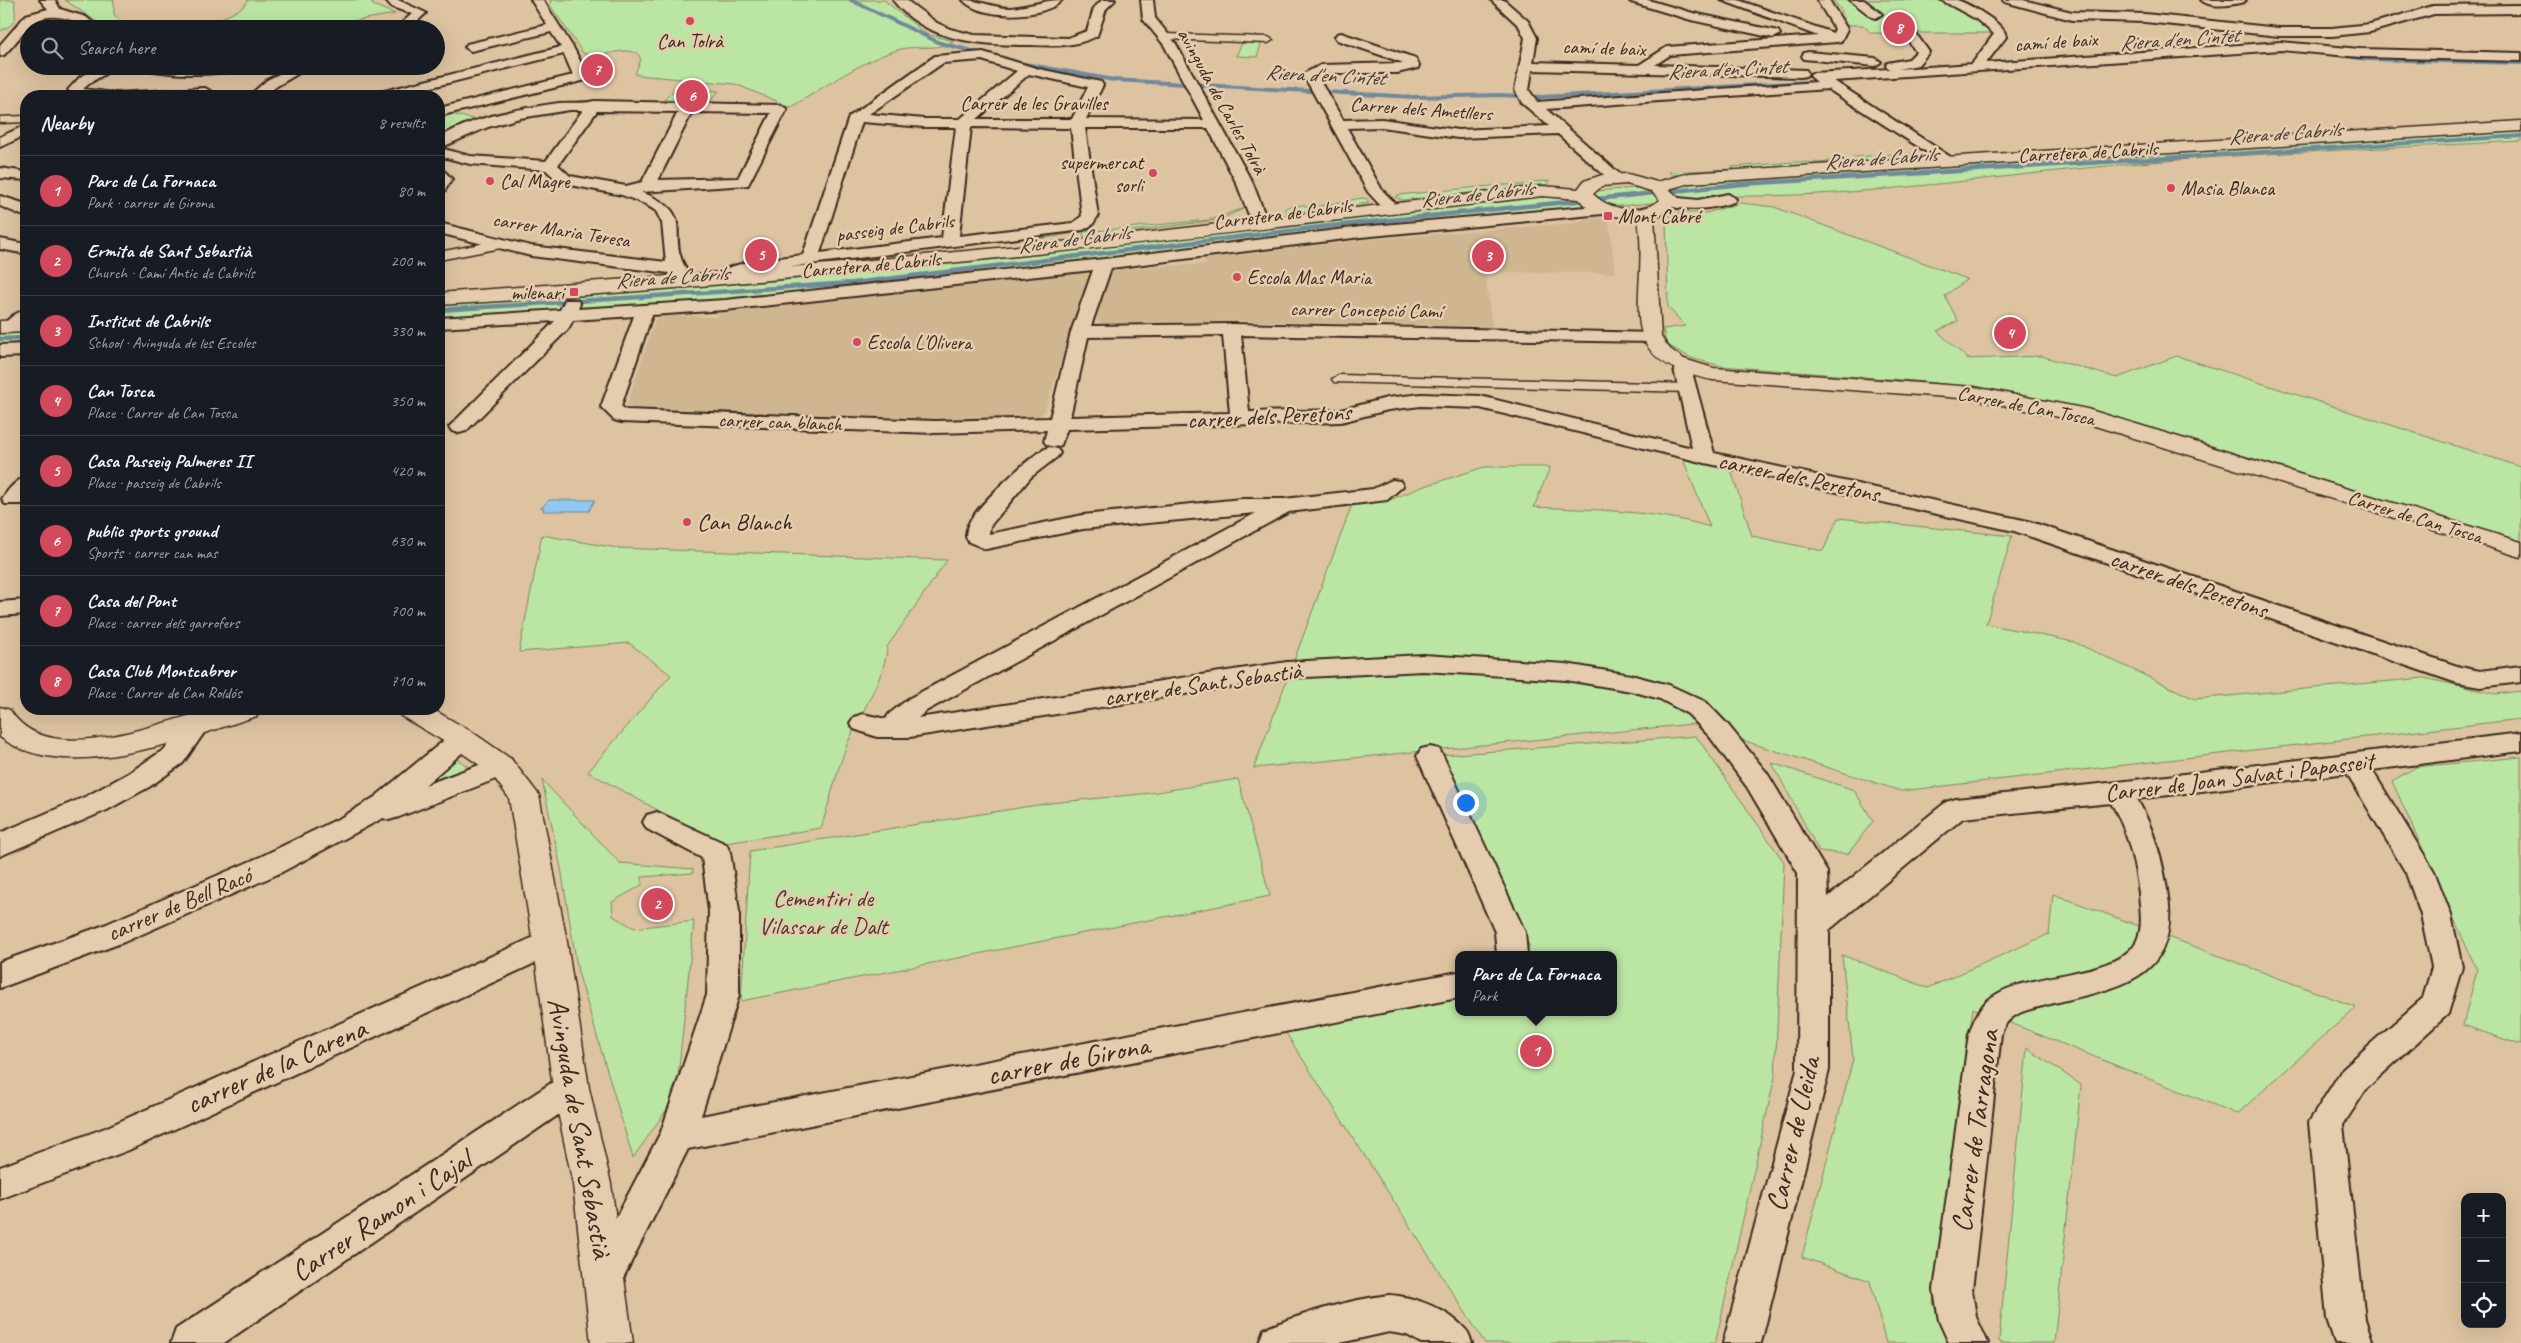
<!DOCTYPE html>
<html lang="en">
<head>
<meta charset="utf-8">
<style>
	:root { --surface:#171b24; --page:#20242c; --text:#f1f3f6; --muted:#9ea1a6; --line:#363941; --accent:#d1495b }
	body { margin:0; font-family:Caveat,sans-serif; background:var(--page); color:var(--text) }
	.controls { position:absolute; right:15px; bottom:15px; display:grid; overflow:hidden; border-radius:10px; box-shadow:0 5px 20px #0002 }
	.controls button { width:45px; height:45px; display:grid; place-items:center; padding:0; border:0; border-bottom:1px solid var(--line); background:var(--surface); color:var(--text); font:25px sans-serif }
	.you { position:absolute; left:1465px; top:802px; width:18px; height:18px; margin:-12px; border:4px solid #fff; border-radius:50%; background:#1a73e8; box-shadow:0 0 0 8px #1a73e833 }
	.badge { display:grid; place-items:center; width:32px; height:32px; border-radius:50%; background:var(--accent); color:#fff; font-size:16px; font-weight:700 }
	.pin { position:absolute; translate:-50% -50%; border:2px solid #fff; box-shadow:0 1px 5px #0006 }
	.popup { position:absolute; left:1455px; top:951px; width:162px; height:65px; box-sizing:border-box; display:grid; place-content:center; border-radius:10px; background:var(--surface); filter:drop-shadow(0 1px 4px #0005); font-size:16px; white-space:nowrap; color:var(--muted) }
	.popup b { font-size:19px; color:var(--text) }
	.popup::after { content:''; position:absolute; left:50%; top:100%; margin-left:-10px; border:10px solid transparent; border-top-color:var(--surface) }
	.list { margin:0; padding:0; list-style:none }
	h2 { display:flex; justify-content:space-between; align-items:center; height:65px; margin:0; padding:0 20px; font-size:21px }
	h2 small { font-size:16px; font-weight:400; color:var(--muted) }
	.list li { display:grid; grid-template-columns:32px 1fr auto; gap:15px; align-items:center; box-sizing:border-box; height:70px; padding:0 20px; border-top:1px solid var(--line) }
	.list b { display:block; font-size:19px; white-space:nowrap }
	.list p { margin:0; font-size:16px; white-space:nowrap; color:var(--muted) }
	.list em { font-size:16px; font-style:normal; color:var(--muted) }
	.icon { flex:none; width:28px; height:28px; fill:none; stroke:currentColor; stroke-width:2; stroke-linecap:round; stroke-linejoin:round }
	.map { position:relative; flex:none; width:2521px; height:1343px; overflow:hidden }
	.search { position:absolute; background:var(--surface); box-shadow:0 5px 20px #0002; left:20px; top:20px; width:425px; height:55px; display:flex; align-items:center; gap:12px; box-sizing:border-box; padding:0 18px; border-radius:28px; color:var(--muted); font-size:19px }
	.panel { position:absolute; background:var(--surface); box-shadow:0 5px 20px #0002; left:20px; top:90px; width:425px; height:625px; border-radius:20px }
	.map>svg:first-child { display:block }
	.built { fill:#cfb590 }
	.green { fill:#bbe5a2; stroke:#7b8860 }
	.water { fill:#91c8ef; stroke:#6f899b }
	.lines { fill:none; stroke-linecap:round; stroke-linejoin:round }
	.stream-far1 { stroke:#6f899b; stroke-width:4 }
	.stream { stroke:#6f899b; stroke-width:4.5 }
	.pedestrian-casing { stroke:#3b2a1e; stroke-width:3 }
	.minor-casing { stroke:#3b2a1e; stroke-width:4 }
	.tertiary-casing { stroke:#3b2a1e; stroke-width:3 }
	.pedestrian { fill:#e6ccae; fill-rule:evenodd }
	.minor { fill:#e6ccae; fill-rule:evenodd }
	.tertiary { fill:#e6ccae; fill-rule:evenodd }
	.poi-dot { fill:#d1495b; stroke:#e6ccae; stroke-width:2 }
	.labels { text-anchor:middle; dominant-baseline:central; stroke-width:5; stroke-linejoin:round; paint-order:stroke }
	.far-poi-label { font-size:20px; fill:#3b2a1e; stroke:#e6ccae; text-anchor:start }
	.far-street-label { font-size:20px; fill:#3b2a1e; stroke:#e6ccae }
	.far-water-label { font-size:21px; font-style:italic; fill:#443a33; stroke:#e6ccae }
	.street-label { font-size:24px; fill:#3b2a1e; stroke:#e6ccae }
	.poi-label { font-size:24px; fill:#3b2a1e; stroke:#e6ccae; text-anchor:start }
	.park-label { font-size:24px; fill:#483d2b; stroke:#e6ccae }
	.near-street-label { font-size:29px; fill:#3b2a1e; stroke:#e6ccae }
</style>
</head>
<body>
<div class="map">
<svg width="2521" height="1343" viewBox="0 0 2521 1343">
	<rect width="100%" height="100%" fill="#ddc3a0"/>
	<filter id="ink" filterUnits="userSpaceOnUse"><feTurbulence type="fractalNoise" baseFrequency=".02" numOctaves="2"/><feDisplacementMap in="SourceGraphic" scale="10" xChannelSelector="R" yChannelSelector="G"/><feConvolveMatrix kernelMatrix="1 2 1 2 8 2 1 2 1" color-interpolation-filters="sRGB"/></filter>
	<g filter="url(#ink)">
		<g class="built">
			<polygon points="1594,217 1609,220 1615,273 1485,272 1492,327 1234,321 1112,325 1097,322 1104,284 1115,269 1206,264 1204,259 1363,240 1577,223"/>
			<polygon points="1080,272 1088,274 1089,277 1045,410 1035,421 883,419 647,411 634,409 627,405 655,320 669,315 717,317 719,312"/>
		</g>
		<g class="green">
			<path d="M0 0H15C13 17 22 21 0 31Z"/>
			<polygon points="65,0 114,0 114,14 126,29 107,29"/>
			<path d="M248 0H371L373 5 395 14 305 29H188C202 24 243 14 248 0Z"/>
			<path d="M551 0H884L926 34 953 41C936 52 916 44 897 50 859 62 825 87 791 107L735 84 638 75 635 74 641 59 637 53C617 46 601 61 583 53L550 5Z"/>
			<polygon points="1833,0 1943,0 1999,33 1871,33 1863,25 1846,25 1842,11"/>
			<polygon points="1243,41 1261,44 1257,57 1236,56"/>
			<polygon points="674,90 719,91 710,101 664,100"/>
			<polygon points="446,113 482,121 439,137 439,116"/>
			<path d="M2521 130V141C2379 149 2237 153 2096 167 1972 179 1849 198 1724 196L1360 231 721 302 439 320V304L774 281 1044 253 1546 195 1957 163Z"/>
			<polygon points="1897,154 1911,154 1924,157 1672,175 1669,172 1733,169 1732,167 1795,162 1822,163 1843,158"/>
			<polygon points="1549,181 1549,184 1403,200 1395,197 1398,195 1501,185 1530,185 1531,182"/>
			<polygon points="1362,198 1367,199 1369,203 1290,213 1284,210 1287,207 1304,205 1308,208"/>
			<polygon points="1741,203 1774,207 1967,279 1945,296 1958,321 1937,331 1968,359 2041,356 2117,378 2177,356 2521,467 2521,543 2270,464 2068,405 1991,389 1915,381 1721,366 1691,358 1666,344 1663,329 1685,326 1668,307 1666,217 1680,213 1706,213"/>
			<path d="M1243 209 1218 220 1084 237 1083 232 1023 241 1024 239C1041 237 1085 237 1093 221L1095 225 1085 232 1209 220C1221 218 1230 211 1243 209Z"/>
			<polygon points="26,331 26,342 0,344 0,332"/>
			<path d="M1683 459 1731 470 1752 536 1823 551 1838 518 2012 536 1986 624 2074 642 2195 699 2424 678 2496 694 2521 691V719L1901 791 1692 724 1254 768 1353 502 1390 500 1419 488 1484 467H1550L1534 507C1593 510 1654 510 1710 527Z"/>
			<path d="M542 535 617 548 947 560 887 647C887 674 856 721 846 747 836 773 830 801 821 828L720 844 588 772 671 675 629 643 519 652Z"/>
			<polygon points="1696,736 1784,862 1775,1076 1716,1340 1714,1343 1485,1343 1282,1027 1458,996 1458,1012 1614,1012 1614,955 1527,955 1529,945 1430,756"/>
			<polygon points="2521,757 2521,1045 2463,1025 2477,970 2392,781 2416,767"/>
			<polygon points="456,758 471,769 429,782"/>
			<polygon points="1772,763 1854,790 1873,821 1848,854 1819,851"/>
			<polygon points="1238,779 1270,896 741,1001 750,851 1050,803 1151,793"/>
			<polygon points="542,780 620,863 693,869 693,873 642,877 642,885 612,902 613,916 634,928 694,921 676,1096 633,1158 578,972 561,868"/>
			<polygon points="2053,894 2356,1007 2237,1114 1973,1008 1933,1303 1948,1343 1886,1343 1870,1281 1802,1257 1853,1059 1842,955 1928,988 2049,934"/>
			<polygon points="2027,1048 2081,1085 2054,1343 2001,1343 1999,1341"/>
		</g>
		<polygon class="water" points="549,500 595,500 589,511 543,511 544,508 541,508"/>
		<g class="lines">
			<g class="stream-far1">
				<polyline points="851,0 940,43 984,54"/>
				<polyline points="2331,54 2367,59 2521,63"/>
				<polyline points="1014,62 1114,80 1414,97 1500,95 1542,97 1810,82"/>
				<polyline points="2166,158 2521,136"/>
			</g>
			<g class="stream">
				<polyline points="439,310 853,283 1322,227 1742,184 2186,157"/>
				<polyline points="0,339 26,338"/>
			</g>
			<g class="pedestrian-casing">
				<g id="pedestrian">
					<polygon points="1166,34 1268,37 1273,40 1268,43 1163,39 1163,35"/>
					<polygon points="26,116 26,122 0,123 0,117"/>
					<polygon points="502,240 508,244 506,247 439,260 439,252"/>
					<polygon points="1339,375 1688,384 1695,388 1688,392 1334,382 1332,379"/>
				</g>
			</g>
			<g class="minor-casing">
				<g id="minor">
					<path d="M40 0H55L60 9 86 17 100 29C87 29 82 24 71 20 34 8 28 31 4 55L0 56V45L26 15 48 9Z"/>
					<polygon points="386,0 398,0 426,13 409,29 395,29 412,14 392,7"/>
					<polygon points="531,0 543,0 574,49 588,77 586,80 439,116 439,108 573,75 564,54 396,96 374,96 376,93 561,47 551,32 471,51 465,47 467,44 547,25"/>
					<path d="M893 0H906L937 23 950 29 974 35 1068 38 1087 31 1094 8 1102 0H1115L1106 9 1097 36C1075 47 1055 46 1030 45 982 45 925 42 893 0Z"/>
					<path d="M963 0C980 0 993 8 1010 8 1028 7 1044 0 1062 0 1045 19 980 20 963 0Z"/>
					<path d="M1141 0H1153L1155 18 1176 44 1253 184 1268 223 1266 226 1260 228 1252 223 1237 184 1208 128H1085L1098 216 1092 225 1083 230 810 264 747 274 721 283 715 282 712 278C724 261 783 258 803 255L849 117 935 56 983 52 1039 69 1101 82 1103 85 1086 119 1204 120 1164 45 1143 19ZM982 60 1017 71 960 119H924L869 114 943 63ZM1029 74 1088 87 1072 119H977ZM862 122 924 127H956L942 238 820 253ZM971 127 1071 128 1082 216 1073 223 959 236Z"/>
					<path d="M1491 0H1504L1528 21 1537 38 1533 62 1639 65 1667 47 1818 36 1721 0H1738L1833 33 1835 29 1817 0H1829L1847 29 1841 41 1837 42 1670 55 1655 65 1806 70 1808 73 1806 76 1801 77 1532 70 1529 90 1537 102 1817 82 1810 76 1812 73 1890 69 1886 66 1887 63 1909 59 1916 52 1904 34 1910 30 1914 31 1929 52 1918 65 1898 69 1972 64 1994 34 1976 19 1941 0C1946 0 1952 0 1957 0 1969 4 2006 24 2006 37L1986 63 2281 42 2360 49 2521 53V61L2360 57 2281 50 1834 81 1952 158 1954 161 1947 165 1828 89 1546 109 1622 176 1625 179 1622 182H1612L1558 134 1458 138 1382 127 1347 128 1382 190 1394 202 1392 205H1380L1368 192 1303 74 1321 65 1404 63 1337 40 1335 37 1337 34 1341 33 1415 58 1419 65 1418 68 1397 73H1323L1317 76 1343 120 1382 119 1458 130 1549 126 1522 103 1515 90 1525 38 1519 26Z"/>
					<polygon points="1629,0 1648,0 1693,13 1778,31 1780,34 1774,38 1691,20 1631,2"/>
					<polygon points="1850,0 1864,0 1882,14 1876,18 1872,17"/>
					<polygon points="2003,0 2023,0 2072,12 2145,14 2279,28 2332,28 2370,24 2433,6 2521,5 2521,13 2434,14 2370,32 2332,36 2279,36 2145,22 2072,20 2005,2"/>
					<path d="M2201 0H2246L2244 2C2232 5 2211 9 2201 0Z"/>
					<polygon points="1808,52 1875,58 1881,62 1875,66 1804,59 1802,56 1804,53"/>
					<polygon points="102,66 118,66 90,83 83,89 115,93 205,88 212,92 203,96 77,96 68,90 80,77"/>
					<path d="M143 66H255L249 70C213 74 180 77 144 69Z"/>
					<polygon points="295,66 311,66 277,86 264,96 249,96 267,80"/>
					<path d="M594 101 780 105 787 109 748 185 641 192C699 214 665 233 686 269L682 286H670L667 282 669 273 531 256 439 233V223L531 246 666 262 662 223 656 211 645 204 622 195 560 183 546 170 470 164 439 156V138C473 116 519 109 559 103 570 102 583 104 594 101ZM570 110H583L546 161 470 156 440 148 488 127 520 118ZM597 111 678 112 642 182 626 186 570 176 558 165ZM692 112 771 113 738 178 658 180Z"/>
					<polygon points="26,125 26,135 0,147 0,137"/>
					<polygon points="0,168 26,172 26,180 0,178"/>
					<polygon points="439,169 444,171 452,179 444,192 439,194"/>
					<path d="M1728 194 1736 199 1734 202C1710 210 1687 211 1663 205L1661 202 1669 197 1698 200Z"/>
					<polygon points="0,196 26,204 26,217 0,206"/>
					<path d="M1607 205 1615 210 1613 213 1361 237 1111 268 1091 326 1231 324 1657 333 1660 337 1657 341 1651 342 1241 335 1249 412 1341 410 1387 398 1421 394 1480 396 1692 448 1674 369 1676 365H1690L1714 453 2028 521 2460 667 2480 671 2521 666V682L2480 687 2457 683 2014 531 1705 463 1480 408 1421 406 1388 410 1341 422 1067 429 1061 445 1054 447 1047 445 1044 441 1047 430 935 433 621 422 614 420 601 407 634 316 573 320 568 329 466 431 459 433 452 431 449 427 555 321 439 328V318L560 310 565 300H577L580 304 578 309 725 300 1104 259 1361 227ZM1093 270 1071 332 1050 418 935 421 626 410 621 406 652 315 725 310ZM1223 335 1230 413 1070 417 1088 337Z"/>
					<polygon points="0,239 26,244 26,254 0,249"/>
					<path d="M26 310V324L18 330H6L3 326C8 318 17 312 26 310Z"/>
					<polygon points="26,344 26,356 0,357 0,345"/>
					<path d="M1050 447 1057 449 1060 453 1057 457 1031 477 990 526 989 534 1083 515 1241 499H1284L1373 489 1392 480 1400 481 1403 486 1387 500 1379 501 1289 512 926 711 918 718 1287 662 1423 655 1566 664 1631 675 1669 685 1706 702 1728 725 1767 773 1822 864 1827 872 1828 897 1946 802 1956 799 2118 782 2521 733V751L2372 770 2434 871 2451 915 2462 967 2448 1014 2367 1088 2343 1125 2365 1319 2373 1343H2335L2327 1319 2309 1122 2343 1068 2423 998 2432 967 2421 915 2406 873 2347 773 2137 799C2154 829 2164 864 2168 897 2180 986 2108 988 2043 1006 2025 1010 2007 1014 2001 1034L1972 1290 1976 1317 1988 1343H1949L1939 1321 1934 1290 1969 1034C1973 1022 1978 1010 1987 1001 2021 970 2115 980 2136 942 2144 928 2140 908 2139 893 2135 863 2127 828 2111 803L1963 818 1829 930V1070L1761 1343H1723L1797 1070 1798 873 1747 787 1710 737 1688 714 1660 699 1631 691 1566 680 1423 671 1287 678 910 737H877L854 729 850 723 854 717 863 714 886 719 889 714 908 699 1256 513 1083 529 986 549 969 542 966 537C966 533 967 529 968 525 974 509 1033 451 1050 447Z"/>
					<path d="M26 478V504H5L2 499C8 490 15 480 26 478Z"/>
					<polygon points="26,600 26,614 0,616 0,602"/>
					<polygon points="195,718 204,721 208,727 183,763 149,787 107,810 0,856 0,833 87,796 129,773 165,749 186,721"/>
					<polygon points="462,730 471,733 475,739 471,745 425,785 501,757 511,759 514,766 511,773 399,817 389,820 383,818 280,873 124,942 0,988 0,962 102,926 260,857 344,816 375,797 453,733"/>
					<polygon points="1430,747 1439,749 1443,756 1525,932 1527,955 1497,955 1495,932 1417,756 1421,749"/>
					<polygon points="657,812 726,844 730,852 739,911 739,995 701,1116 1458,972 1458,998 688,1149 618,1288 605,1293 592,1288 586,1275 661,1132 707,995 709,911 702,858 647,829 643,822 647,815"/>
					<polygon points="550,930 561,933 565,942 561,951 129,1150 0,1199 0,1167 105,1128"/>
					<polygon points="571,1073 583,1078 588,1088 583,1098 224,1343 171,1343 176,1329 559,1078"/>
					<path d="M1389 1295C1414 1296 1449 1310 1465 1329 1469 1332 1470 1338 1472 1343H1421L1407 1335 1389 1332 1340 1343H1259L1264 1329C1304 1313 1347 1300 1389 1295Z"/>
				</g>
			</g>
			<g class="tertiary-casing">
				<g id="tertiary">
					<path d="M2521 121V131L1690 183 1669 189 1678 197V202L1667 212 1654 217 1661 337 1670 349 1684 359 1713 368 1974 387 2087 409 2521 542V557L2082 422 1974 399 1713 380C1604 359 1651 299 1638 219L1607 215 1585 206 1579 199 1542 196C1175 240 808 283 439 305V293L830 264 1092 239 1542 186 1578 189 1584 181 1602 175 1628 174 1657 182 1689 173ZM1627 184 1651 191 1660 200C1641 215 1610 211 1593 194L1602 186Z"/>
					<polygon points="26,320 26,332 0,333 0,321"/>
					<path d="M0 707 10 710C48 772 161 720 215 709 229 706 247 708 261 709L257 716C187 738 65 786 0 737Z"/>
					<polygon points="397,709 432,709 472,732 511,759 539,795 567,942 589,1088 611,1184 633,1343 591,1343 573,1184 553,1088 533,942 509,798 491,773 452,746 401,716"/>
				</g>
			</g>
			<use href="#pedestrian" class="pedestrian"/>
			<use href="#minor" class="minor"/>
			<use href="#tertiary" class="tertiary"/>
		</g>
	</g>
	<g class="poi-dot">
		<circle cx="690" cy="21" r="5"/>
		<circle cx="1153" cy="173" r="5"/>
		<circle cx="490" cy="181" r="5"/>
		<circle cx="2171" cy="188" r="5"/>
		<rect x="1603" y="211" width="10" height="10" rx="2.5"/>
		<circle cx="1237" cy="277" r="5"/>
		<rect x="569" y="287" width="10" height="10" rx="2.5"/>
		<circle cx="857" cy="342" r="5"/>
		<circle cx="687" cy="522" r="5"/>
	</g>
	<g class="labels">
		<g class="far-poi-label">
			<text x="690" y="41" text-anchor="middle">Can Tolrà</text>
			<text x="1143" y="162" text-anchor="end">supermercat<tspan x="1143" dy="23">sorli</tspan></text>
			<text x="500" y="181">Cal Magre</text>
			<text x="2181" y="188">Masia Blanca</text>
			<text x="1618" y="216">Mont Cabré</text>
			<text x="1247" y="277">Escola Mas Maria</text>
			<text x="564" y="292" text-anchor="end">milenari</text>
			<text x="867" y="342">Escola L'Olivera</text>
		</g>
		<g class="far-street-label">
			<text transform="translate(2056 42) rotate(-4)">camí de baix</text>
			<text transform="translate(1604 48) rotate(2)">camí de baix</text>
			<text transform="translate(1222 101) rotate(61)">avinguda de Carles Tolrà</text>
			<text x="1034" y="103">Carrer de les Gravilles</text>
			<text transform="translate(1421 109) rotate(4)">Carrer dels Ametllers</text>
			<text transform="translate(2088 152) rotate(-3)">Carretera de Cabrils</text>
			<text transform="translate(1283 214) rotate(-7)">Carretera de Cabrils</text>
			<text transform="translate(895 228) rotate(-7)">passeig de Cabrils</text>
			<text transform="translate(561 230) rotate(9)">carrer Maria Teresa</text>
			<text transform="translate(871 265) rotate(-5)">Carretera de Cabrils</text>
			<text transform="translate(1366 310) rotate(1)">carrer Concepció Camí</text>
			<text transform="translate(2026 406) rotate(11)">Carrer de Can Tosca</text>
			<text transform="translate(780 422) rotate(2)">carrer can blanch</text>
			<text transform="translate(2415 517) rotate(17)">Carrer de Can Tosca</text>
		</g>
		<g class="far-water-label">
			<text transform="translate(2179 39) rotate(-4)">Riera d'en Cintet</text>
			<text transform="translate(1727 69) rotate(-3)">Riera d'en Cintet</text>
			<text transform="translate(1325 75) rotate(3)">Riera d'en Cintet</text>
			<text transform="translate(2285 133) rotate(-4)">Riera de Cabrils</text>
			<text transform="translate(1881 158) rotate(-4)">Riera de Cabrils</text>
			<text transform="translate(1477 194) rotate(-6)">Riera de Cabrils</text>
			<text transform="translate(1074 239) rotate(-7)">Riera de Cabrils</text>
			<text transform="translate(672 277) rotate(-4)">Riera de Cabrils</text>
		</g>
		<g class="street-label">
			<text transform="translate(1269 416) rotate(-3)">carrer dels Peretons</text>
			<text transform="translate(1799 477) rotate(12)">carrer dels Peretons</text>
			<text transform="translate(2189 584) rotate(19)">carrer dels Peretons</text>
			<text transform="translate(1203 684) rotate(-8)">carrer de Sant Sebastià</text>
			<text transform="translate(2239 777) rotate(-7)">Carrer de Joan Salvat i Papasseit</text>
			<text transform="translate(179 904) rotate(-23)">carrer de Bell Racó</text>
		</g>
		<g class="poi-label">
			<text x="697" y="522">Can Blanch</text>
		</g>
		<g class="park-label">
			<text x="823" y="898">Cementiri de<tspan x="823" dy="28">Vilassar de Dalt</tspan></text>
		</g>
		<g class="near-street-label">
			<text transform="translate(1068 1060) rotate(-11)">carrer de Girona</text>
			<text transform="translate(276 1066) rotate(-24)">carrer de la Carena</text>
			<text transform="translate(580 1128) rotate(80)">Avinguda de Sant Sebastià</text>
			<text transform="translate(1975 1131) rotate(-82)">Carrer de Tarragona</text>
			<text transform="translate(1793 1134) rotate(-77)">Carrer de Lleida</text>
			<text transform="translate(381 1216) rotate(-34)">Carrer Ramon i Cajal</text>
		</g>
	</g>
</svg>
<div class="controls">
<button>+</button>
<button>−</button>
<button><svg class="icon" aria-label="locate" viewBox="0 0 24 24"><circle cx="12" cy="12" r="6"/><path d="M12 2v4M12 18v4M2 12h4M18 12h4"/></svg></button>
</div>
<div class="you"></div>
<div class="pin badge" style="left:1536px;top:1051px">1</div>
<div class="popup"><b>Parc de La Fornaca</b>Park</div>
<div class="pin badge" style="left:657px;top:904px">2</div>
<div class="pin badge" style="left:1488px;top:256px">3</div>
<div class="pin badge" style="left:2010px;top:333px">4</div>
<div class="pin badge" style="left:761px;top:255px">5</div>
<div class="pin badge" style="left:692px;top:96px">6</div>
<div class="pin badge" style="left:597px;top:70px">7</div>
<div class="pin badge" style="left:1899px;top:28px">8</div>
<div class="search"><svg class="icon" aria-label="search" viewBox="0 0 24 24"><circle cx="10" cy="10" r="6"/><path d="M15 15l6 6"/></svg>Search here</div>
<section class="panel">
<h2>Nearby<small>8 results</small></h2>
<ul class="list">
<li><span class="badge">1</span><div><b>Parc de La Fornaca</b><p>Park · carrer de Girona</p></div><em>80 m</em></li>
<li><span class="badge">2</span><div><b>Ermita de Sant Sebastià</b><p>Church · Camí Antic de Cabrils</p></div><em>200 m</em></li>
<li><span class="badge">3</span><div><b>Institut de Cabrils</b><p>School · Avinguda de les Escoles</p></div><em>330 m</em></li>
<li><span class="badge">4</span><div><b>Can Tosca</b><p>Place · Carrer de Can Tosca</p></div><em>350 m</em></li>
<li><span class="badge">5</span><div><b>Casa Passeig Palmeres II</b><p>Place · passeig de Cabrils</p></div><em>420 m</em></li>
<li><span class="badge">6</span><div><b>public sports ground</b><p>Sports · carrer can mas</p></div><em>630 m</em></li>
<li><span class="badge">7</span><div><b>Casa del Pont</b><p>Place · carrer dels garrofers</p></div><em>700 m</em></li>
<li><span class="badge">8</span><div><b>Casa Club Montcabrer</b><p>Place · Carrer de Can Roldós</p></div><em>710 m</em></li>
</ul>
</section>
</div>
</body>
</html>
